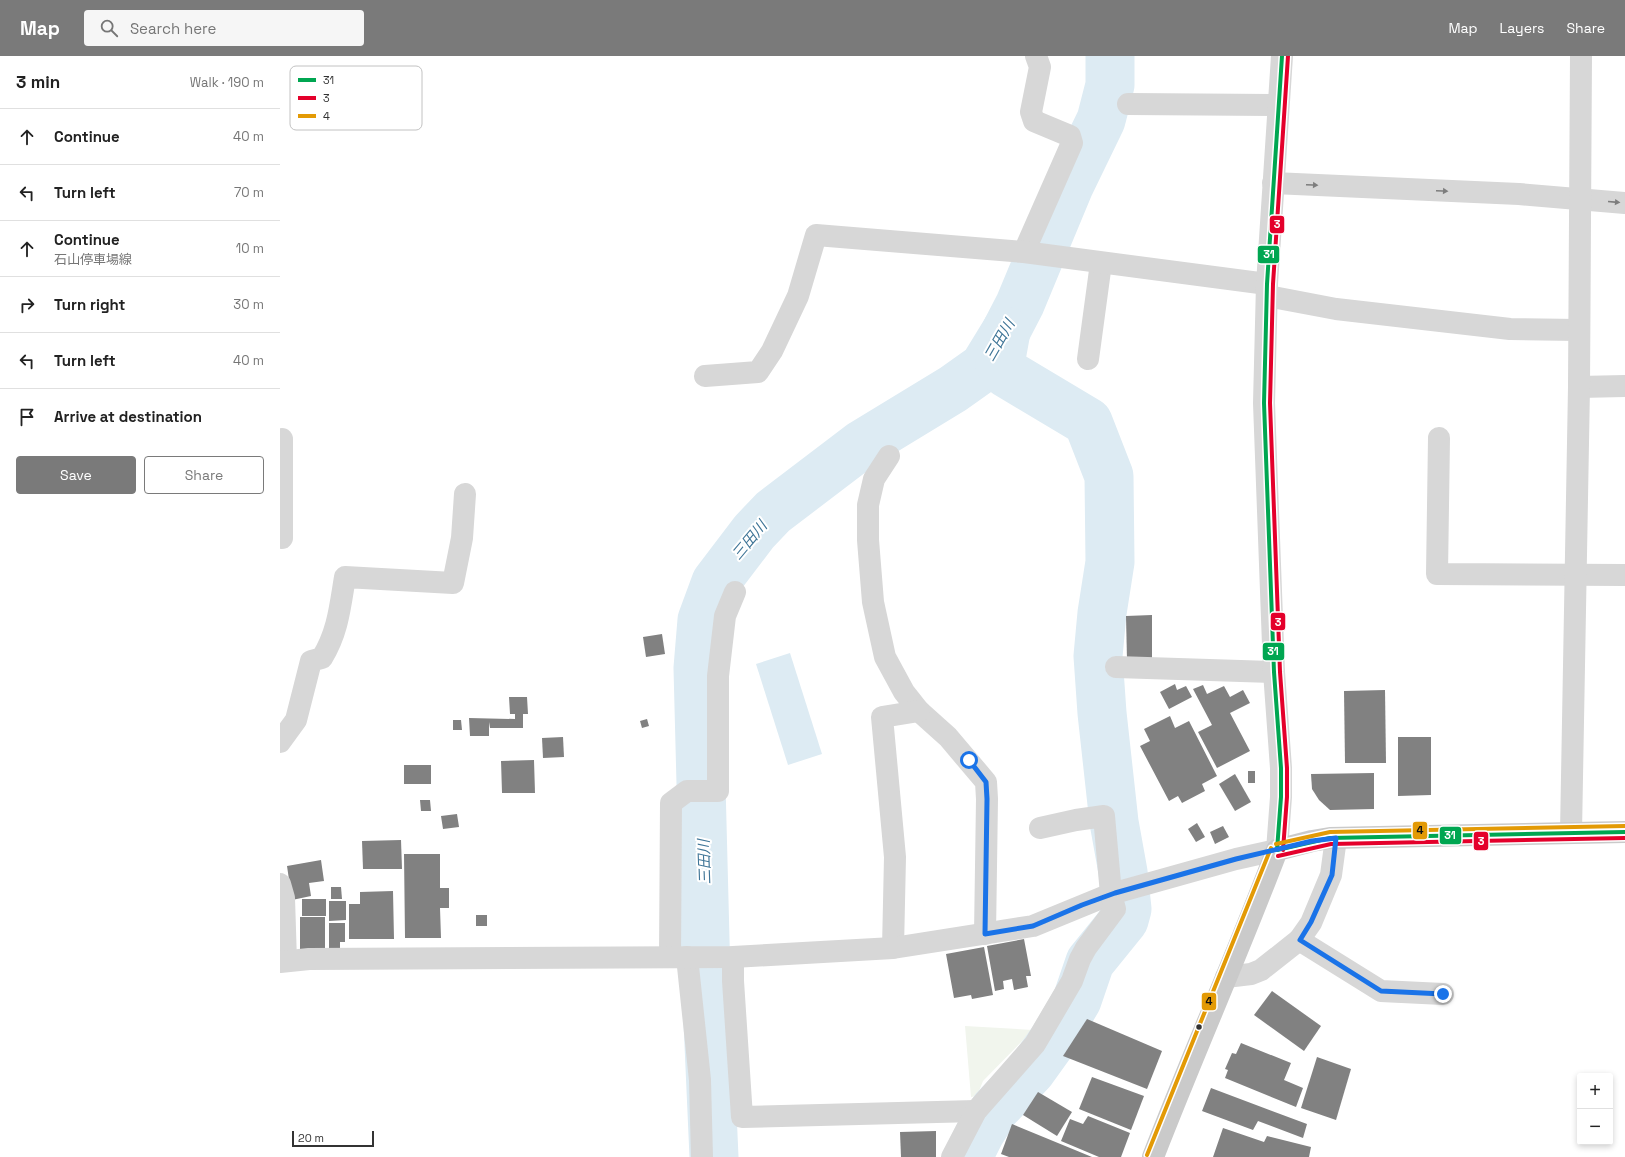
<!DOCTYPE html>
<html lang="en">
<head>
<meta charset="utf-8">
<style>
	:root { --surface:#fff; --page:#f6f6f6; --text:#222; --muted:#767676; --line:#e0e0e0; --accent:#7a7a7a }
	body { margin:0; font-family:"Space Grotesk","Noto Sans JP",sans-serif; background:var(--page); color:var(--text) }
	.controls { position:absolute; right:12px; bottom:12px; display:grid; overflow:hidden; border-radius:4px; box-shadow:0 2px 6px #0003 }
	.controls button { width:36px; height:36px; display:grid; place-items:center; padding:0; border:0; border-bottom:1px solid var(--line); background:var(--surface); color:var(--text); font:20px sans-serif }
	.scale { position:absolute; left:12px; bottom:10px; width:82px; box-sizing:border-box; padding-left:4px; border:2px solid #333; border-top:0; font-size:11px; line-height:14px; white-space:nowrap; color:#333; -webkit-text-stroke:3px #fff; paint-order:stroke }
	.stop { position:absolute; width:12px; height:12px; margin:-9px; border:3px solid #1a73e8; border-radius:50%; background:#fff }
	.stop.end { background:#1a73e8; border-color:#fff; box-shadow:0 1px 4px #0008 }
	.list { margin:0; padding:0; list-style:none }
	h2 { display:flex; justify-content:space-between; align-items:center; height:52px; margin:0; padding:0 16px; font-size:17px }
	h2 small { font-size:13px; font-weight:400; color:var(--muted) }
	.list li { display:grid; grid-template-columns:26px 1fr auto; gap:12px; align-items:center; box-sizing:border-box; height:56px; padding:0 16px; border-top:1px solid var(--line) }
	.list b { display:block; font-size:15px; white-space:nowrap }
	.list p { margin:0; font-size:13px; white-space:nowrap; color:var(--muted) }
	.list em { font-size:13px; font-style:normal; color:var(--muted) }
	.actions { display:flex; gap:8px; padding:12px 16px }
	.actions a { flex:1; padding:9px 0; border:1px solid var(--accent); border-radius:4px; text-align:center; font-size:14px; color:var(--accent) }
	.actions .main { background:var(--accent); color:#fff }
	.icon { flex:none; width:22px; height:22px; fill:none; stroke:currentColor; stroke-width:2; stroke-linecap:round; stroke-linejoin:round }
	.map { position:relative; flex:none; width:1345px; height:1101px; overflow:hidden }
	header { display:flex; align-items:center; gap:24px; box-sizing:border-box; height:56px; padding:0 20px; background:var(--accent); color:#fff }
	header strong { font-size:19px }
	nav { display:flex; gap:22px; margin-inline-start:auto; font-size:14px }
	.search { width:280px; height:36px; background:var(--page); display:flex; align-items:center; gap:10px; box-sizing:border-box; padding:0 14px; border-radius:4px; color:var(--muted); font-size:15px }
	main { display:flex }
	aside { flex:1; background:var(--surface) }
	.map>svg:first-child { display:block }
	.green { fill:#f1f5ed }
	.water { fill:#ddebf3 }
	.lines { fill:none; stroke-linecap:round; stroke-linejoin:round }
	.river { stroke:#ddebf3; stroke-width:49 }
	.building { fill:#818181 }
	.minor { stroke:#d7d7d7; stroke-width:22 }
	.major { stroke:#cacaca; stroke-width:22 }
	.bus-1-casing { stroke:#fff; stroke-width:7 }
	.bus-2-casing { stroke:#fff; stroke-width:7 }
	.bus-3-casing { stroke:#fff; stroke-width:7 }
	.bus-1 { stroke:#00a651; stroke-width:4 }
	.bus-2 { stroke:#e4002b; stroke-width:4 }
	.bus-3 { stroke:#e39a05; stroke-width:4 }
	.oneway { fill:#7d7d7d }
	.route { stroke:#1a73e8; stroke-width:5 }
	.bus-dot { fill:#333; stroke:#fff; stroke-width:1.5 }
	.labels { text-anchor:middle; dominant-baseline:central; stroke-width:4; stroke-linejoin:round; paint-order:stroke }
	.water-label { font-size:15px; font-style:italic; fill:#3f7597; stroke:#fff }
	.key { fill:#fff; stroke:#c2c2c2; stroke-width:1 }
	.key-label { font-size:11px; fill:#333 }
	.line-badge { stroke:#fff; stroke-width:1.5 }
	.badge-label { font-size:11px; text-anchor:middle; font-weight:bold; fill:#fff }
	.pale-badge-label { font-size:11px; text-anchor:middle; font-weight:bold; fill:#111 }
</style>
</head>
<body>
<header>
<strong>Map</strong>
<div class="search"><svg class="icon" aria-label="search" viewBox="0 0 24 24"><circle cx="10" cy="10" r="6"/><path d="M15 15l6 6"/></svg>Search here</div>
<nav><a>Map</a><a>Layers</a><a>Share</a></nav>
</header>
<main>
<aside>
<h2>3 min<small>Walk · 190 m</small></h2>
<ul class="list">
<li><svg class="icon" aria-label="ahead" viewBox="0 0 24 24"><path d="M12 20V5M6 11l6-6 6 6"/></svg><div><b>Continue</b></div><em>40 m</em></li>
<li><svg class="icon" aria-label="left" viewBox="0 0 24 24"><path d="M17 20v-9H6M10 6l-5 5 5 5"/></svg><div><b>Turn left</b></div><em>70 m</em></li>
<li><svg class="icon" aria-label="ahead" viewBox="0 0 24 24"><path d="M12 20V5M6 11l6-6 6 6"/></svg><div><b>Continue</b><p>石山停車場線</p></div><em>10 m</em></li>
<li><svg class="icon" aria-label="right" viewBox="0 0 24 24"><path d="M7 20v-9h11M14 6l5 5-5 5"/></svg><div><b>Turn right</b></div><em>30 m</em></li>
<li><svg class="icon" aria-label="left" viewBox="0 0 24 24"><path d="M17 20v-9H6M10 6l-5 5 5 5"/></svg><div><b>Turn left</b></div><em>40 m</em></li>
<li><svg class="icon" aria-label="arrive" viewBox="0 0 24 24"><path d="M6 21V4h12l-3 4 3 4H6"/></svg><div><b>Arrive at destination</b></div></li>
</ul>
<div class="actions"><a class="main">Save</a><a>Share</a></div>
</aside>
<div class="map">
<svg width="1345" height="1101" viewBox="0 0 1345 1101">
	<rect width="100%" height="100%" fill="#fff"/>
	<polygon class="green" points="685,970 753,974 703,1025 697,1040 691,1041"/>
	<polygon class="water" points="510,597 542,698 508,709 476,608"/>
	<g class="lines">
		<g class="river">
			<polyline points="434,1101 426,921 418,612 422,564 436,526 474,476 493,456 581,389 673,333 704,311 726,275 740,248 789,130 821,64 830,29 830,0"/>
			<polyline points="688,1101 700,1077 715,1053 751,1015 774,983 797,944 810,906 844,864 847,853 843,816 834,766 822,657 818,600 822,557 830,506 829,420 808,366 726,317 720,308 726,275"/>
		</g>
	</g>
	<g class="building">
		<polygon points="872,559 872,604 847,604 846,560"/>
		<polygon points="382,578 385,598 366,601 363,581"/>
		<polygon points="895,628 897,634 906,630 912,641 889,653 880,636"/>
		<polygon points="923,629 927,638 944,630 950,641 963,634 970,647 950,657 970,695 937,712 918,676 932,669 913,633"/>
		<polygon points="1105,634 1106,707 1065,707 1064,635"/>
		<polygon points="229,641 247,641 248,658 243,658 243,672 210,672 209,666 209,680 190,680 189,662 235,663 235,667 235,658 230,658"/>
		<polygon points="890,660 895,672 909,665 937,720 922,728 925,735 902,747 898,740 889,745 860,690 870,685 864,673"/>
		<polygon points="367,663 369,670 362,672 360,665"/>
		<polygon points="173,664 181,664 182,674 173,674"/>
		<polygon points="283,681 284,701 263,702 262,682"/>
		<polygon points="1118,681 1151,681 1151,739 1118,740"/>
		<polygon points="254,704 255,737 222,737 221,705"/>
		<rect x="124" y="709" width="27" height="19"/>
		<rect x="968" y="715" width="7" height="12"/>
		<polygon points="1094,717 1094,753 1050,754 1039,744 1032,733 1031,718"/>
		<polygon points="955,718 971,746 955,755 939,728"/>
		<polygon points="140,744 150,744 151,755 141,755"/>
		<polygon points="177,758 179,771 163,773 161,760"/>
		<polygon points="917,767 925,781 916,786 908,773"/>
		<polygon points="943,770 949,781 935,788 930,776"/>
		<polygon points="121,784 122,813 83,813 82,785"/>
		<polygon points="124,798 160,798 160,832 169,832 169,852 160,852 161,882 125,882"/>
		<polygon points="41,804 44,825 29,827 31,840 12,844 7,810"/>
		<polygon points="51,831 61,831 62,843 51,843"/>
		<polygon points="113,835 114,883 69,883 69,848 80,848 80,836"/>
		<rect x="22" y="843" width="24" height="17"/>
		<polygon points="49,845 66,845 66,864 49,865"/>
		<rect x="196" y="859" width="11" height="11"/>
		<rect x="20" y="861" width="25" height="32"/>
		<polygon points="49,867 65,867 65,886 60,886 60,892 49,892"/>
		<polygon points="744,883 751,920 746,920 748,931 734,934 732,923 723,925 724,933 715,935 707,890"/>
		<polygon points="704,891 713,939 692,943 691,939 674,942 666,898"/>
		<polygon points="992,935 1041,970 1024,995 974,959"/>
		<polygon points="807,963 882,995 867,1033 783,1000"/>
		<polygon points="961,987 1011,1007 1004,1024 1023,1032 1016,1051 945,1022 948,1014 945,1013 952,997 956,998"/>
		<polygon points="1037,1001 1071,1013 1056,1064 1021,1052"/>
		<polygon points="812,1021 864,1040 851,1074 799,1053"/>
		<polygon points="931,1032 1027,1068 1023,1082 978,1065 973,1074 922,1055"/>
		<polygon points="758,1036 792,1056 777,1080 743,1059"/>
		<polygon points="808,1060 850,1077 841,1101 819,1101 781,1085 790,1063 803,1068"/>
		<polygon points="732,1068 812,1101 729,1101 721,1098"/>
		<polygon points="943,1072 984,1086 987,1080 1031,1091 1029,1101 933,1101"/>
		<polygon points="656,1075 656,1101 621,1101 620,1076"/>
	</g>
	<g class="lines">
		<g class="minor">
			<polyline points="848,48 998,49"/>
			<polyline points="993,127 1239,138 1345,147"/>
			<polyline points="744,196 792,87 790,80 754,65 751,56 760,11 756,0"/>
			<polyline points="987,240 1056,253 1230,273 1298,274"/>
			<polyline points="808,303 821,207"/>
			<polyline points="425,320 478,316 492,295 518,240 536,179 744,196 987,228"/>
			<polyline points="1299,331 1345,330"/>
			<polyline points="1159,382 1157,518 1345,519"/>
			<polyline points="2,383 2,482"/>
			<polyline points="609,400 594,423 588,449 588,484 593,546 605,601 624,636 639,655 668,681 706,726 707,743 705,878"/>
			<polyline points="836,611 994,616"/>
			<path d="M0 686 16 664 31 605 42 602C58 576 60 551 65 521L173 527 182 482 185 438"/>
			<polyline points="1291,777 1299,331 1301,0"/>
			<polyline points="0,828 4,842 6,905"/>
			<polyline points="1019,884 1101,935 1163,938"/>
			<polyline points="613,892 615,801 602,661 639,655"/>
			<polyline points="390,901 391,747 407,735 438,735 438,620 445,560 455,536"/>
			<polyline points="407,901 420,1024 422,1101"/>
			<polyline points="453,901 453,925 462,1061 696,1055"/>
			<polyline points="0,906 29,903 453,901 613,892 753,870 831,838 956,803 997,794 1001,741 1001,712 994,616 984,347 987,228 1002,0"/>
			<polyline points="946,921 971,918 981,914 1019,884 1031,867 1051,819 1056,782"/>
			<polyline points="672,1101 696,1055 755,988 792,925 800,903 806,892 835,853 831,838 824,760 796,764 760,772"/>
		</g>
		<path class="major" d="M873 1101C913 998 958 897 997 794L1032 785 1050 782 1345 776"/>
		<g class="bus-1-casing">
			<g id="bus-1">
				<polyline points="997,794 1001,741 1001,712 994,616 984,347 987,228 1002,0"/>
				<polyline points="997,794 1050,782 1345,776"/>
			</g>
		</g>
		<g class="bus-2-casing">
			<g id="bus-2">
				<polyline points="1003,794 1007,741 1007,712 1000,616 990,347 993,228 1008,0"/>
				<polyline points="998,800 1051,788 1345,782"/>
			</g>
		</g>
		<g class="bus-3-casing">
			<g id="bus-3">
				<polyline points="996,788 1050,776 1345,770"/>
				<polyline points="867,1099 991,792"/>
			</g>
		</g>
		<use href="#bus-1" class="bus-1"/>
		<use href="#bus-2" class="bus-2"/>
		<use href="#bus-3" class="bus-3"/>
	</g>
	<defs><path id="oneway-solid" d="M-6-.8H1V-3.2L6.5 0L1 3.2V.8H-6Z"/></defs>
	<g class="oneway">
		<use href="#oneway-solid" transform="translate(1032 129) rotate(3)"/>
		<use href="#oneway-solid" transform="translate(1162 135) rotate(3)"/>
		<use href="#oneway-solid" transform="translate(1334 146) rotate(5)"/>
	</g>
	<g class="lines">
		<polyline class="route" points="689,704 706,726 707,743 705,878 753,870 802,849 835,837 956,803 1032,785 1056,782 1052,819 1031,866 1020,884 1101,935 1163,938"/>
	</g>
	<circle class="bus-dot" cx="919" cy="971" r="3.5"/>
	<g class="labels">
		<g class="water-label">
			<text transform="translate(719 284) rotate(-60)">三田川</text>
			<text transform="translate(469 484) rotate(-50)">三田川</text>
			<text transform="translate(424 806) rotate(-92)">三田川</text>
		</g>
	</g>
	<rect x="10" y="10" width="132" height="64" rx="6" class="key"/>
	<rect x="18" y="22" width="18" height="4" fill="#00a651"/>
	<rect x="18" y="40" width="18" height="4" fill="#e4002b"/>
	<rect x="18" y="58" width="18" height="4" fill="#e39a05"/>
	<g class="key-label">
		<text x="43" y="28">31</text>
		<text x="43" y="46">3</text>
		<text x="43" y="64">4</text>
	</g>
	<g class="line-badge">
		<rect x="989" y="159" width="16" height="19" rx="4" fill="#e4002b"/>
		<rect x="977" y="189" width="23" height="19" rx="4" fill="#00a651"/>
		<rect x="990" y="556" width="16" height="19" rx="4" fill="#e4002b"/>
		<rect x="982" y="586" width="23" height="19" rx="4" fill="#00a651"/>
		<rect x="1132" y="765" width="16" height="19" rx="4" fill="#e39a05"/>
		<rect x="1159" y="770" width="23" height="19" rx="4" fill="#00a651"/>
		<rect x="1193" y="775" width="16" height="20" rx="4" fill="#e4002b"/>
		<rect x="921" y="936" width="16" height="19" rx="4" fill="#e39a05"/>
	</g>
	<g class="badge-label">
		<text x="997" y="172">3</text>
		<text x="989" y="202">31</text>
		<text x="998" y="570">3</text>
		<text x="993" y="599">31</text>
		<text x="1170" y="783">31</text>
		<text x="1201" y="789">3</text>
	</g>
	<g class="pale-badge-label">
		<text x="1140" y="778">4</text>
		<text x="929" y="949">4</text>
	</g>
</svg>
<div class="controls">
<button>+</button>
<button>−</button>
</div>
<div class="scale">20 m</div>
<div class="stop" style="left:689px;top:704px"></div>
<div class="stop end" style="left:1163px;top:938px"></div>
</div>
</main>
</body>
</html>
